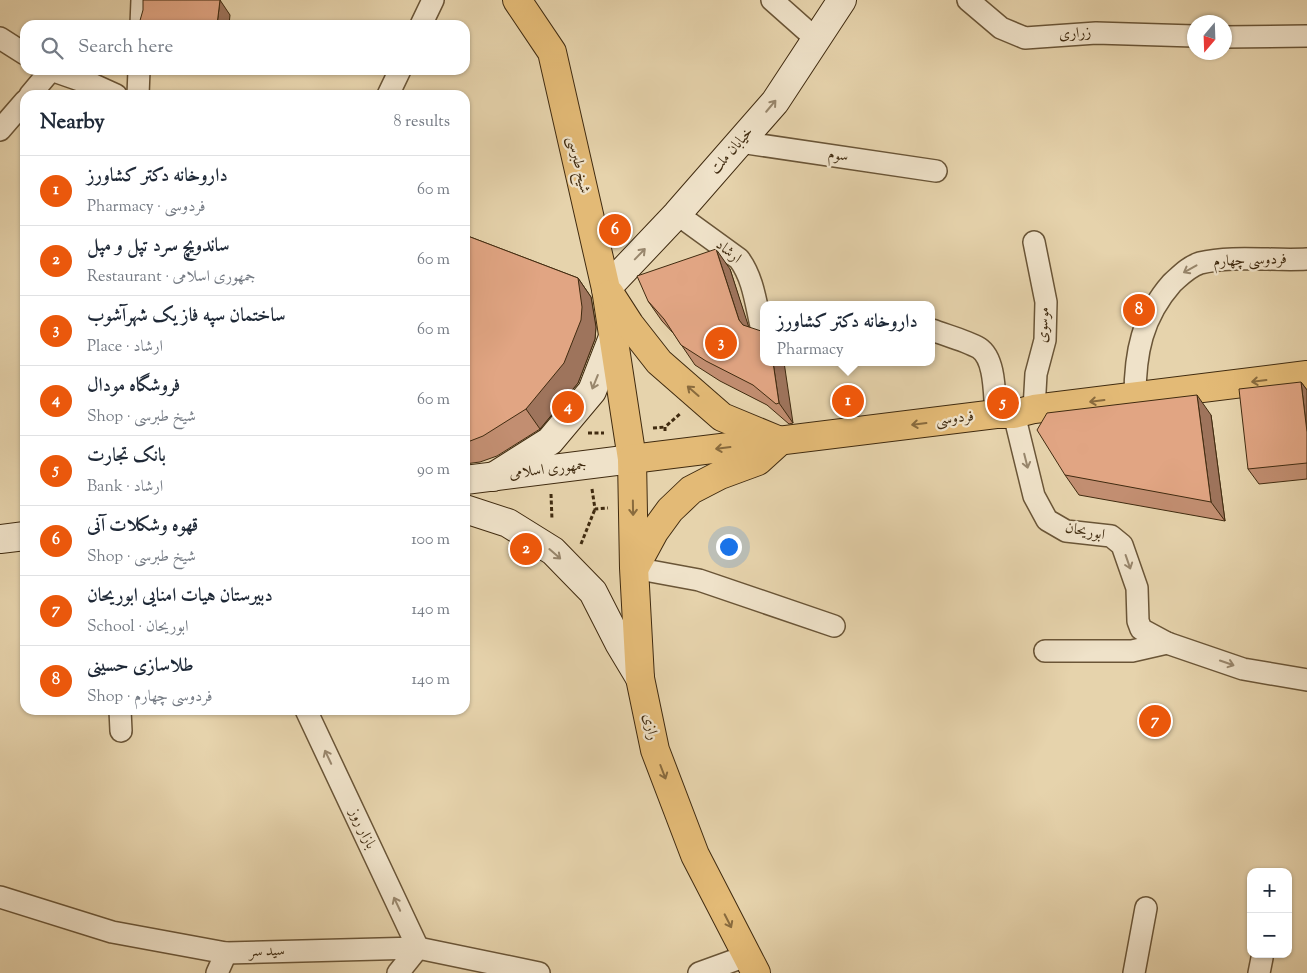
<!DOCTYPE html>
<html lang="en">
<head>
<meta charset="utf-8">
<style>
	:root { --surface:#fff; --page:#f2f2f3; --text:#1f2937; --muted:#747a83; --line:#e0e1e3; --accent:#ea580c }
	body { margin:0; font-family:"Sorts Mill Goudy",Amiri,serif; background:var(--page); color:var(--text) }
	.controls { position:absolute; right:15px; bottom:15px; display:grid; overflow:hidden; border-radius:10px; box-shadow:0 1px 4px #0004 }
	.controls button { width:45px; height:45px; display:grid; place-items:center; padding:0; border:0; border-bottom:1px solid var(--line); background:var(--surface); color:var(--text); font:25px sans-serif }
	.compass { position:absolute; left:1187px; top:15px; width:45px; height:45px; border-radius:50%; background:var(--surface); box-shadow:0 1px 4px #0004; rotate:199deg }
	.you { position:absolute; left:728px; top:546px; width:18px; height:18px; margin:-12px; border:4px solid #fff; border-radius:50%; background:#1a73e8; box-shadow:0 0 0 8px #1a73e833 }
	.badge { display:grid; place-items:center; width:32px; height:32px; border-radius:50%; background:var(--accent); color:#fff; font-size:16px; font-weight:700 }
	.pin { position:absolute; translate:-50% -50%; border:2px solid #fff; box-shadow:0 1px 5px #0006 }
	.popup { position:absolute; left:760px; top:301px; width:175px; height:65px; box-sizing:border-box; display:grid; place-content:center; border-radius:10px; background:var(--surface); filter:drop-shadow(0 1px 4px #0005); font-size:16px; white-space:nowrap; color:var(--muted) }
	.popup b { font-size:19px; color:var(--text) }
	.popup::after { content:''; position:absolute; left:50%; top:100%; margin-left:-10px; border:10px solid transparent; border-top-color:var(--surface) }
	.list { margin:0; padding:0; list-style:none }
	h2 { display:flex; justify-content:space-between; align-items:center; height:65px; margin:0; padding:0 20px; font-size:21px }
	h2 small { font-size:16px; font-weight:400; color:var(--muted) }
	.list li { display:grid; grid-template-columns:32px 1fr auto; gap:15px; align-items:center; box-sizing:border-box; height:70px; padding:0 20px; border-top:1px solid var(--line) }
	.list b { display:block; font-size:19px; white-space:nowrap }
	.list p { margin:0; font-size:16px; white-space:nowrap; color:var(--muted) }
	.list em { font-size:16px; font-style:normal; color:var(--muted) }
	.icon { flex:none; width:28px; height:28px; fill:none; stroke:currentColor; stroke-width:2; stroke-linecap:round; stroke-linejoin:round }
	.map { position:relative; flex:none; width:1307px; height:973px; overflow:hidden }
	.search { position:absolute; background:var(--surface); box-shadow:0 1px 4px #0004; left:20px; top:20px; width:450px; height:55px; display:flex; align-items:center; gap:12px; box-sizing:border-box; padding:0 18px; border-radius:15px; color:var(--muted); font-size:19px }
	.panel { position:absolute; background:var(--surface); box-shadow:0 1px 4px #0004; left:20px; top:90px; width:450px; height:625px; border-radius:15px }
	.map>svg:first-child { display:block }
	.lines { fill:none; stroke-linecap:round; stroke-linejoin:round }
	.street-casing { stroke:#6a5537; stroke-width:24 }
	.secondary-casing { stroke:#402b10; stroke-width:30 }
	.primary-casing { stroke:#402b10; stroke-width:30 }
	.path { stroke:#402b10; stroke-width:3; stroke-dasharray:4 2.5; stroke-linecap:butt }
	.street { stroke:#efe2c9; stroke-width:21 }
	.secondary { stroke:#efe2c9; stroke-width:28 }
	.primary { stroke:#e3ba76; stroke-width:28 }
	.wall { fill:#c28e71; stroke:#402b10 }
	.shaded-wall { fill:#9e745c; stroke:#402b10 }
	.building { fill:#e1a583; stroke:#402b10 }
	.oneway { stroke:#98866c }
	.oneway2 { stroke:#896b3e }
	.labels { text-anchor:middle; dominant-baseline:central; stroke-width:4.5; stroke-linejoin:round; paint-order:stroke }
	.street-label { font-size:15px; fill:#402b10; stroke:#efe2c9 }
</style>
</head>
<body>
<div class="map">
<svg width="1307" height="973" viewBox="0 0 1307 973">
	<rect width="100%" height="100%" fill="#e6d3ac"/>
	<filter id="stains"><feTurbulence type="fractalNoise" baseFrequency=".004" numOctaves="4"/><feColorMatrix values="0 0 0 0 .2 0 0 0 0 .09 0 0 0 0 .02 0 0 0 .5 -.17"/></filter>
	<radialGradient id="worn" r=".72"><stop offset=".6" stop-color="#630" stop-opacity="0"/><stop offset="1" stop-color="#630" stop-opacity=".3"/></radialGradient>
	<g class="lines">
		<g class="street-casing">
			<g id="street">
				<polyline points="772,0 816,39"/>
				<polyline points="968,0 1001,28 1025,38 1096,33 1194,36"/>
				<polyline points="141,25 142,0"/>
				<polyline points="421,25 433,0"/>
				<polyline points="1224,37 1307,36"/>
				<polyline points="0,38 25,54"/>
				<polyline points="30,95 51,70 94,85 116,95"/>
				<polyline points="138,95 139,70"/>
				<polyline points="388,95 400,70"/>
				<polyline points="0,130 25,101"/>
				<polyline points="740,142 936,171"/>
				<path d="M677 214 739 259C754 279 756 306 762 330L764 335"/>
				<path d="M932 330C945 335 967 341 979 348 996 359 994 396 996 414"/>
				<path d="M1135 397C1135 353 1142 317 1172 283 1181 275 1188 267 1200 263 1232 255 1273 261 1307 259"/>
				<polyline points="1034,409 1036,374 1045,340 1046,302 1034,242"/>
				<polyline points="1014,414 1034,496 1047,520 1066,531 1111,536 1122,545 1137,588 1138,621 1141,629 1167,643 1243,669 1307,680"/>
				<polyline points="634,568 699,580 834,626"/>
				<polyline points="1045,651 1132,651 1167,643"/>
				<polyline points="120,710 121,731"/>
				<polyline points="306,710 418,948"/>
				<polyline points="0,897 112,932 226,953 418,948 539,973"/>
				<polyline points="217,973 226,953"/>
				<polyline points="398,973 418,948"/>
				<polyline points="699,973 746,956"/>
				<polyline points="1134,973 1146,908"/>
				<polyline points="1259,973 1262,958"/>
			</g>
		</g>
		<g class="secondary-casing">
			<g id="secondary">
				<polyline points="606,289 677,214 775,102 842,0"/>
				<polyline points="493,477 550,441 592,391 613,337"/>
				<polyline points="465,480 632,459"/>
				<polyline points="465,509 508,523 553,551 593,592 619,643 640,678"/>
				<polyline points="0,539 25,536"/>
			</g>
		</g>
		<g class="primary-casing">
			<g id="primary">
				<polyline points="517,0 552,52 606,289 632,459 634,568 640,678 655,750 695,855 756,973"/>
				<polyline points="610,294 630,325 659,362 722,417 780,441 758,461 720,475 691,490 670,510 654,532 635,567"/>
				<polyline points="632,459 996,414 1014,414 1034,409 1307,375"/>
			</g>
		</g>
		<g class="path">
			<polyline points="653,428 665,427"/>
			<polyline points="665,431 665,427 681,413"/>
			<polyline points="588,433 604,433"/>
			<polyline points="592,489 595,509 608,508"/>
			<polyline points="551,494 552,520"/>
			<polyline points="581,544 595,509"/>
		</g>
		<use href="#street" class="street"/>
		<use href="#secondary" class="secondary"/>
		<use href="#primary" class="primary"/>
	</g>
	<g class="wall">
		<polygon points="465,235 578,278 591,297 596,327 595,339 578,383 540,429 497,456 480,462 465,464"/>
		<polygon points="730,269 748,327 793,423 789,424 767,405 720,381 695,365 674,334 662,321 648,301"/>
		<polygon points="1301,382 1307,390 1307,479 1259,484 1248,469"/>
		<polygon points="1211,415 1225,521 1079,495 1065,475"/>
	</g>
	<g class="shaded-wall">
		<polygon points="220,0 230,15 229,25 217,25"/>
		<polygon points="716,249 730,269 753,340 739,320"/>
		<polygon points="578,278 591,297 596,327 595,339 578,383 540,429 526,409"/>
		<polygon points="773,362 784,362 793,423 779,403"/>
		<polygon points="1301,382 1307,390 1307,432"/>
		<polygon points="1197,395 1211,415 1225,521 1211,502"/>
	</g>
	<g class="building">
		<polygon points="143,0 220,0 217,25 139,24 143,10"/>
		<polygon points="465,235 578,278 582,307 581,320 564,363 526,409 483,436 465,443"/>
		<polygon points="716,249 739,320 743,325 764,332 764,362 773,362 779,403 776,404 753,385 706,361 681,345 664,319 648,301 637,276"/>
		<polygon points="1301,382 1307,432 1307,463 1248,469 1239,389"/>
		<polygon points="1197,395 1211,502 1065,475 1037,430 1047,413"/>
	</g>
	<defs><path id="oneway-shaft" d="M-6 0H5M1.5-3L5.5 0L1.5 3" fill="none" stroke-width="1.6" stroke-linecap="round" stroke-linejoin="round" transform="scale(1.25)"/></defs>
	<g class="oneway">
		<use href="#oneway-shaft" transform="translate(771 106) rotate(-50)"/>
		<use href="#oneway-shaft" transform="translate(640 254) rotate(-46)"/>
		<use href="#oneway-shaft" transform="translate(1190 269) rotate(151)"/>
		<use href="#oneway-shaft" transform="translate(595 382) rotate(112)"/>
		<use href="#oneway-shaft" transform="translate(1026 461) rotate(76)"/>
		<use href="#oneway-shaft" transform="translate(555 554) rotate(41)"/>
		<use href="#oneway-shaft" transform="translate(1128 562) rotate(71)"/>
		<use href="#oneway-shaft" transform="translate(1227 663) rotate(19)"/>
		<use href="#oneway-shaft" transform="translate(328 757) rotate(-115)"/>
		<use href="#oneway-shaft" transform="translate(397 904) rotate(-115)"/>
	</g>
	<g class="oneway2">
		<use href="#oneway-shaft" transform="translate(1259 381) rotate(173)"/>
		<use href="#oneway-shaft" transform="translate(693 391) rotate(-139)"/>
		<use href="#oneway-shaft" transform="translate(1097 401) rotate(173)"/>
		<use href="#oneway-shaft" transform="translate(919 424) rotate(173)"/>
		<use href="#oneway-shaft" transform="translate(723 448) rotate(173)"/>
		<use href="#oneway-shaft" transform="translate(633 508) rotate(89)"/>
		<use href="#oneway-shaft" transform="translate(663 772) rotate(69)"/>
		<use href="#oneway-shaft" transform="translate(728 921) rotate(63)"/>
	</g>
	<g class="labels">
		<g class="street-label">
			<text transform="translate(1075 34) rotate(-4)">زراری</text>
			<text transform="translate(732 151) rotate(-49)">خیابان ملت</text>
			<text transform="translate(838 156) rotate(8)">سوم</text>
			<text transform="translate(578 165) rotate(77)">شیخ طبرسی</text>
			<text transform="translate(728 252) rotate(39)">ارشاد</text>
			<text transform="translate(1250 261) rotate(-2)">فردوسی چهارم</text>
			<text transform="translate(1044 325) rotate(-86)">موسوی</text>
			<text transform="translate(955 419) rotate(-7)">فردوسی</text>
			<text transform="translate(548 470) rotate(-7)">جمهوری اسلامی</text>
			<text transform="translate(1085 532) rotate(11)">ابوریحان</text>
			<text transform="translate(650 727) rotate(78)">رازی</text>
			<text transform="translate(362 829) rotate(65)">بازار روز</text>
			<text transform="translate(267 952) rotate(-2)">سید سر</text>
		</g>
	</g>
	<rect width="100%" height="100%" filter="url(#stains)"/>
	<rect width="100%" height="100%" fill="url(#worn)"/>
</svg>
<div class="controls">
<button>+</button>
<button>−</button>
</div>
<svg class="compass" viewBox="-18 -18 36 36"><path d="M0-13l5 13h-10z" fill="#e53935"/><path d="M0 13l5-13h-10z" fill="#747a83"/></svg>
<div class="you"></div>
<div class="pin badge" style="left:848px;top:401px">1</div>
<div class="popup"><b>داروخانه دکتر کشاورز</b>Pharmacy</div>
<div class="pin badge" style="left:526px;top:549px">2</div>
<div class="pin badge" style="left:721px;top:343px">3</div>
<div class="pin badge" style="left:568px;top:407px">4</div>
<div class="pin badge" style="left:1003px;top:403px">5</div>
<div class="pin badge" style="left:615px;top:230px">6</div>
<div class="pin badge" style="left:1155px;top:721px">7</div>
<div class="pin badge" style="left:1139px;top:310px">8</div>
<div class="search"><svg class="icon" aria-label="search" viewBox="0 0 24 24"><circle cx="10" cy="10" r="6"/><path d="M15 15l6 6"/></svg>Search here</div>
<section class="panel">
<h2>Nearby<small>8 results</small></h2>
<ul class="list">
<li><span class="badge">1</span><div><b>داروخانه دکتر کشاورز</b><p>Pharmacy · فردوسی</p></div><em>60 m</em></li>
<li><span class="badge">2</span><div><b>ساندویچ سرد تپل و مپل</b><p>Restaurant · جمهوری اسلامی</p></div><em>60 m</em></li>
<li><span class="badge">3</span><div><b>ساختمان سپه فاز یک شهرآشوب</b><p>Place · ارشاد</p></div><em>60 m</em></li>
<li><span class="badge">4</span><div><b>فروشگاه مودال</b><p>Shop · شیخ طبرسی</p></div><em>60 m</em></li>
<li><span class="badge">5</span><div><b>بانک تجارت</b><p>Bank · ارشاد</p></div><em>90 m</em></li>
<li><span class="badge">6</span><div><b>قهوه وشکلات آنی</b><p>Shop · شیخ طبرسی</p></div><em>100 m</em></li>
<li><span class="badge">7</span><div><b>دبیرستان هیات امنایی ابوریحان</b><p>School · ابوریحان</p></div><em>140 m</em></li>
<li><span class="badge">8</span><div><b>طلاسازی حسینی</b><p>Shop · فردوسی چهارم</p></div><em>140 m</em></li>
</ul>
</section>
</div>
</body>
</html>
